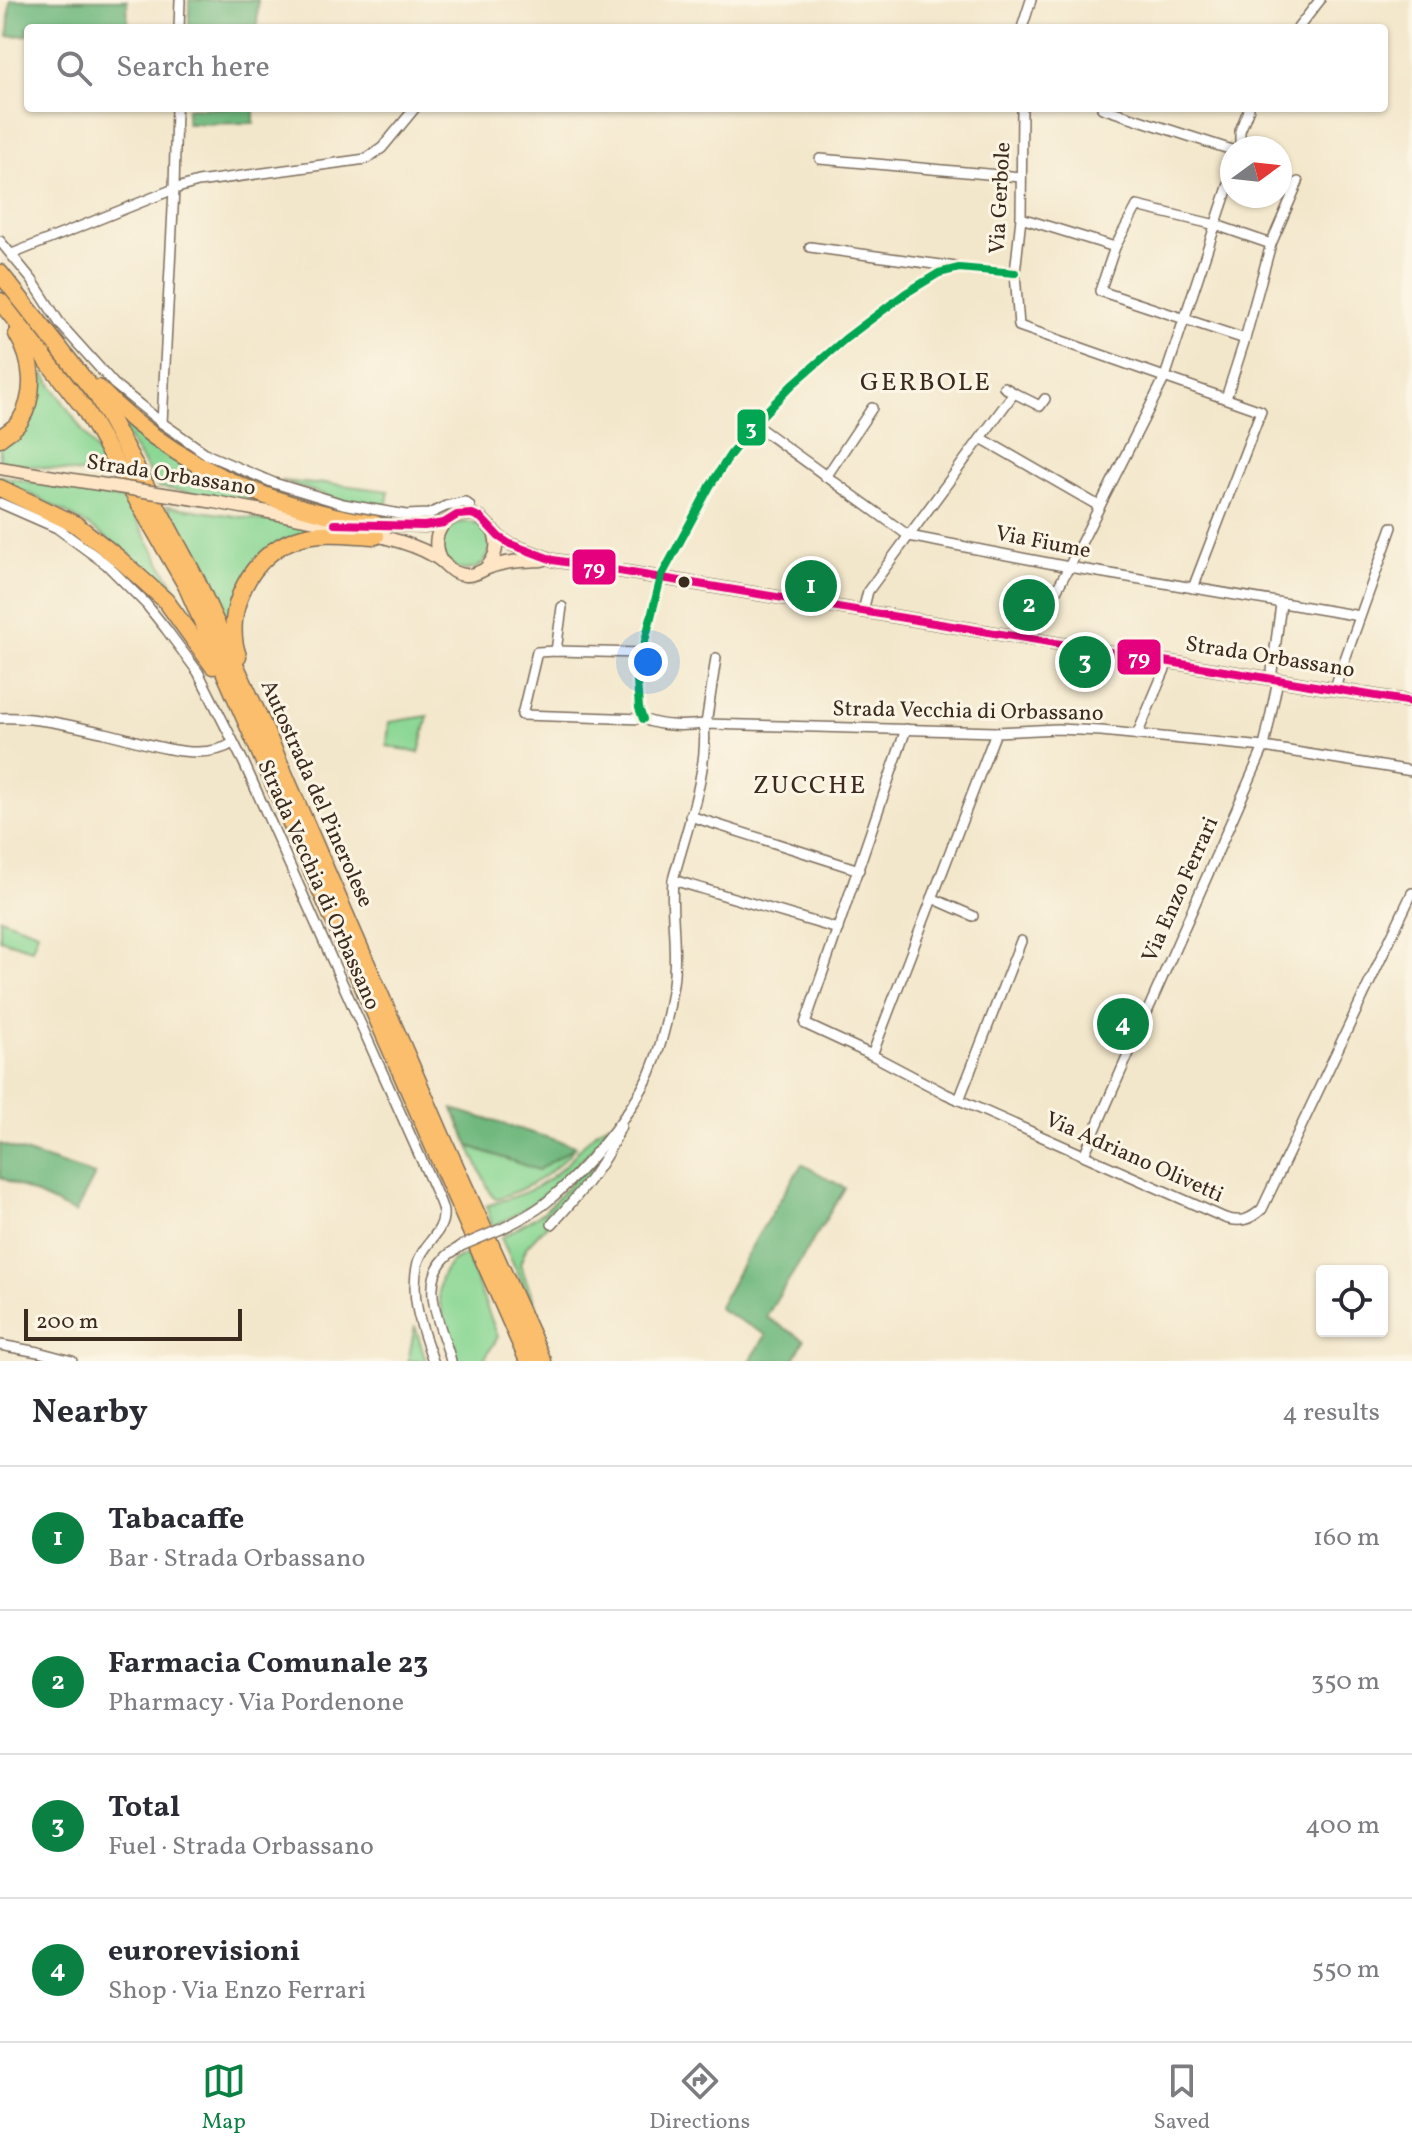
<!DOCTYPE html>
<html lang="en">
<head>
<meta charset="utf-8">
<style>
	:root { --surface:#fff; --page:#f7f7f7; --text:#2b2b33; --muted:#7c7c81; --line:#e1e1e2; --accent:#0b8043 }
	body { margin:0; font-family:Vollkorn,serif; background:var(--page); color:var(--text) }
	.controls { position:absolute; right:24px; bottom:24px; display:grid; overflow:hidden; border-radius:8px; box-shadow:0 2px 6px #0004 }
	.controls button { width:72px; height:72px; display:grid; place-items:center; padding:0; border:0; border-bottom:2px solid var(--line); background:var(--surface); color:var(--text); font:40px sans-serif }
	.compass { position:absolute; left:1220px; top:136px; width:72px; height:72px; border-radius:50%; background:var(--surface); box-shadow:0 2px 6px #0004; rotate:75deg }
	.scale { position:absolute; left:24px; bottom:20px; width:218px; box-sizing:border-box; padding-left:8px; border:4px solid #3b2a1e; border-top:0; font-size:22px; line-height:28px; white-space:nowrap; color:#3b2a1e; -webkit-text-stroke:6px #fcf5e5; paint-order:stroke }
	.you { position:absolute; left:648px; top:662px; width:28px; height:28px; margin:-20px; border:6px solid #fff; border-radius:50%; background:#1a73e8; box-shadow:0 0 0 12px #1a73e833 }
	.badge { display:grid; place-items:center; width:52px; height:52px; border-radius:50%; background:var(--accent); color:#fff; font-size:26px; font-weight:700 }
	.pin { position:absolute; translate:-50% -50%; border:4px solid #fff; box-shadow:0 2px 8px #0006 }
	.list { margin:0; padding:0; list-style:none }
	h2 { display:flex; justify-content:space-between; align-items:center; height:104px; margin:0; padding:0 32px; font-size:34px }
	h2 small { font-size:26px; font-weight:400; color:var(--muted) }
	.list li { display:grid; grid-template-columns:52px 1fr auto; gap:24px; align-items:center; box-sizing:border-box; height:144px; padding:0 32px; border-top:2px solid var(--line) }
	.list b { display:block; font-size:30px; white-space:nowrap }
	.list p { margin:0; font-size:26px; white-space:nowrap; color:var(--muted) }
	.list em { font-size:26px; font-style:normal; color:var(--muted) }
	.icon { flex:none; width:44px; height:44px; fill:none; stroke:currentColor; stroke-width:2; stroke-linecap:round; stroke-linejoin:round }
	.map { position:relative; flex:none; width:1412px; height:1361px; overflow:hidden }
	.search { position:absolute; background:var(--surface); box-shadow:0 2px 6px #0004; left:24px; right:24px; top:24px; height:88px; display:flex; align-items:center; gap:20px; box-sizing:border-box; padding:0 28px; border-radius:8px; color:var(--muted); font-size:30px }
	.sheet { height:680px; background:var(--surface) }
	nav { display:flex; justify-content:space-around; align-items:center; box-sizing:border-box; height:112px; border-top:2px solid var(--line); background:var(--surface); font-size:22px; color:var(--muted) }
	nav a { display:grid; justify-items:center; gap:4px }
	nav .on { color:var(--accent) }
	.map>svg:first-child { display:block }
	.green { fill:#8bd794; stroke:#638059; stroke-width:2 }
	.forest { fill:#70b87e; stroke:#56714e; stroke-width:2 }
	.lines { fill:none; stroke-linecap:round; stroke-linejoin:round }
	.minor-casing { stroke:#7b6c5b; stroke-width:12 }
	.secondary-casing { stroke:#7b6c5b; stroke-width:15 }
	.motorway-casing { stroke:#7b6c5b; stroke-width:19 }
	.minor { stroke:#fff; stroke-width:9 }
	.secondary { stroke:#fde5c5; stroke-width:12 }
	.motorway { stroke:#fabe6d; stroke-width:16 }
	.minor-bridge-casing { stroke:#7b6c5b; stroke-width:12; stroke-linecap:butt }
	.secondary-bridge-casing { stroke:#7b6c5b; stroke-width:15; stroke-linecap:butt }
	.minor-bridge { stroke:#fff; stroke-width:9 }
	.secondary-bridge { stroke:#fde5c5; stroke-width:12 }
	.bus-1-casing { stroke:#fcf5e5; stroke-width:14 }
	.bus-2-casing { stroke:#fcf5e5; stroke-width:14 }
	.bus-1 { stroke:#e5007d; stroke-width:8 }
	.bus-2 { stroke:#00a651; stroke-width:8 }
	.bus-dot { fill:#3b2a1e; stroke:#fcf5e5; stroke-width:3 }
	.labels { text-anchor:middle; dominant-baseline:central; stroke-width:6; stroke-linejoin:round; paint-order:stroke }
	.street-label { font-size:22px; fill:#3b2a1e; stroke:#fcf5e5 }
	.quarter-label { font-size:26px; letter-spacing:2px; fill:#3b2a1e; stroke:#fcf5e5 }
	.line-badge { stroke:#fcf5e5; stroke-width:3 }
	.badge-label { font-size:22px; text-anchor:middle; font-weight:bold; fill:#fff }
</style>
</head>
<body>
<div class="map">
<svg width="1412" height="1361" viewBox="0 0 1412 1361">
	<rect width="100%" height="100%" fill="#fcf5e5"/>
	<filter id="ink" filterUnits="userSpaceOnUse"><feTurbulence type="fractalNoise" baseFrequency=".0125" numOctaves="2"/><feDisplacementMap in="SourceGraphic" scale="16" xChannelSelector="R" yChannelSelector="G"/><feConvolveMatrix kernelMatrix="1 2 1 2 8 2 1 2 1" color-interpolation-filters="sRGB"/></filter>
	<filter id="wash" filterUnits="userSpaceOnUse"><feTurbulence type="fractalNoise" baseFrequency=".006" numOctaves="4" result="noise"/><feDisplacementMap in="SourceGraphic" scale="32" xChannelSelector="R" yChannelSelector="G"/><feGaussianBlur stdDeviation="1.8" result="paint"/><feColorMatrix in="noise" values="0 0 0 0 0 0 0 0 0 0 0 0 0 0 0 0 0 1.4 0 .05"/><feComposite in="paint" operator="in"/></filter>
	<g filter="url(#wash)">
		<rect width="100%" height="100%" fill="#f3e7cb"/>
		<g class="green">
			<path d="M43 372 114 478 0 461V446C31 424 35 408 43 372Z"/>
			<path d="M114 412C143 435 172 460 205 477 231 491 258 500 286 510L158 487 113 414Z"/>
			<path d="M0 476 125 500 192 618C175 600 158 580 140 564 98 527 51 502 0 481Z"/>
			<polygon points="281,481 314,484 326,483 389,491 386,508 340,500"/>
			<polygon points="167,506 321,529 267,551 229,623"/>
			<circle cx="466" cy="546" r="24"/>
			<polygon points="428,716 419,753 387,746 389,722"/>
			<polygon points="0,918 38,932 32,949 0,939"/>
			<path d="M611 1123C606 1133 596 1144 588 1153 557 1187 534 1206 493 1227L486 1206C517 1196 540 1190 564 1166 579 1152 591 1131 611 1123Z"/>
			<path d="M469 1146 538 1170 576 1146C554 1174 529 1188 496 1199L492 1196Z"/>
			<polygon points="605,1147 607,1148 573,1197 527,1246 520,1264 539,1313 538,1316 501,1238 545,1211"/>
			<path d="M466 1254 498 1337 483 1361H457C451 1333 424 1289 450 1264 454 1260 461 1257 466 1254Z"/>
			<polygon points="415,1326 426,1361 408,1361"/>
		</g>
		<g class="forest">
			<polygon points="10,0 127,0 128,28 28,28 28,35 8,36"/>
			<polygon points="189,0 258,0 257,28 189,28"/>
			<polygon points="187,108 254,108 254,123 187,124"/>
			<polygon points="453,1109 576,1146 538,1170 469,1146"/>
			<polygon points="0,1144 95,1175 75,1213 0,1177"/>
			<polygon points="802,1164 845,1188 766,1317 804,1340 793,1361 750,1361 766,1335 718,1308 757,1237"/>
		</g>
	</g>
	<g filter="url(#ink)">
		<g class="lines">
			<g class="minor-casing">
				<g id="minor">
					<polyline points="179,28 180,0"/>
					<polyline points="1022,28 1031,0"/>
					<polyline points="1298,28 1320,0"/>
					<polyline points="1022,108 1021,218 1015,273 1019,326 1261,411 1193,588"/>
					<polyline points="1102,108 1232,150"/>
					<polyline points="1240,148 1240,131 1249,108"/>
					<polyline points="820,159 1021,177"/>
					<polyline points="1021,218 1115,247 1100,291 1245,339"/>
					<polyline points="0,241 32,280 61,325 114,384 162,423 208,455 274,483 343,504 406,515 429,514 446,506 465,502 469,505 472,514"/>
					<polyline points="810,247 956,267"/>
					<polyline points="1115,247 1137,206 1216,225 1271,244"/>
					<polyline points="12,254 174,189 198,182 366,159 382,148 415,108"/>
					<polyline points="1014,393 1040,406 1045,399"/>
					<polyline points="1226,398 1245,339 1271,244 1298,182"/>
					<polyline points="162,423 174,189 176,108"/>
					<polyline points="754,424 909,536 1069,567 1360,616"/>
					<polyline points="981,438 1099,506"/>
					<polyline points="826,477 872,408"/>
					<path d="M0 503 57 528 106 564 146 604 166 629 198 672 244 763 434 1188C437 1196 442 1204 443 1212 445 1232 423 1244 418 1262 409 1297 422 1329 433 1361"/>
					<polyline points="863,611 868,591 1014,393 1004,387"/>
					<polyline points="1030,639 1069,567 1165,377 1232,175"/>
					<polyline points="556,651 562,607"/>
					<path d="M642 653 556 651 537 652 522 715 643 719C662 727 685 726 706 724L996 732 1057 729 1101 731 1264 747 1412 771"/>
					<polyline points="1271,679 1281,604"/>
					<polyline points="1334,690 1392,527"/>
					<path d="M0 718C32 716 74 726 105 733 142 741 199 765 233 743"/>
					<polyline points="643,719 639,708 637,681 642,653 661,577 710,486 730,455 754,424 793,384 845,339 906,293 939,273 959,268 1015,273"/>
					<polyline points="706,724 716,658"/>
					<path d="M906 729 805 1024 872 1055 946 1094 1225 1218C1240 1223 1250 1220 1262 1209L1412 893"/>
					<polyline points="1137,735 1168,662"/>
					<polyline points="690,816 859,870"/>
					<polyline points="673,880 838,929"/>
					<polyline points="932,898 973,916"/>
					<polyline points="872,1055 996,732"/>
					<polyline points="959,1100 1021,941"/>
					<polyline points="1084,1155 1264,747 1278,680"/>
					<path d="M552 1224C579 1195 606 1163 621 1126"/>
					<path d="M501 1229C517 1221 534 1213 548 1201 584 1171 631 1115 650 1073 662 1045 669 1013 673 984 678 950 670 914 673 880 685 834 709 771 704 724"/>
					<polyline points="0,1345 38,1352 72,1361"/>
					<path d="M451 1361C443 1330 418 1286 445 1258 449 1253 456 1250 461 1246"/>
				</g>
			</g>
			<g class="secondary-casing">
				<g id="secondary">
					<polyline points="0,468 54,477"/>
					<path d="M215 502C278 514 340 524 401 542 414 546 429 552 440 560 449 567 452 574 465 575 475 576 480 571 488 568 505 561 524 561 542 560"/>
					<polyline points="368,524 424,526 444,523 457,515 472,514 481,518 499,537 510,544 553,560 1412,702"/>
					<path d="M440 560C434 545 435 535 444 523"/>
					<path d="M486 568C496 557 499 546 494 532"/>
				</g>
			</g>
			<g class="motorway-casing">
				<g id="motorway">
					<polyline points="0,273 98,397 196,579 266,732 443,1139 543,1361"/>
					<polyline points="0,301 84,408 186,585 528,1361"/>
					<path d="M98 388C173 465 270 507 375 524"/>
					<path d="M0 438C6 433 16 428 20 421 37 394 33 360 17 334"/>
					<polyline points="0,488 75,524 116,556 166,601 213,666"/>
					<path d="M238 656C222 611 251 554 296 539 321 530 350 535 376 536"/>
				</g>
			</g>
			<use href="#minor" class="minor"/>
			<use href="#secondary" class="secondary"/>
			<use href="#motorway" class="motorway"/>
			<g class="minor-bridge-casing">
				<polyline id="minor-bridge" points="461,1246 501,1229"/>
			</g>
			<g class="secondary-bridge-casing">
				<polyline id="secondary-bridge" points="54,477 215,502"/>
			</g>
			<use href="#minor-bridge" class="minor-bridge"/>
			<use href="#secondary-bridge" class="secondary-bridge"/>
			<g class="bus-1-casing">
				<polyline id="bus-1" points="335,524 424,526 444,523 457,515 472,514 481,518 499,537 510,544 553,560 1412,702"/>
			</g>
			<g class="bus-2-casing">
				<polyline id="bus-2" points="643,719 639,708 637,681 642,653 661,577 710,486 730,455 754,424 793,384 845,339 906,293 939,273 959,268 1015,273"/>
			</g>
			<use href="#bus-1" class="bus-1"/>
			<use href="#bus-2" class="bus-2"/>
		</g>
	</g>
	<circle class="bus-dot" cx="684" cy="582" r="7"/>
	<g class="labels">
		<g class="street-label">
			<text transform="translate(1001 198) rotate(-87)">Via Gerbole</text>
			<text transform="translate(171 476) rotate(9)">Strada Orbassano</text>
			<text transform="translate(1043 543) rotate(11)">Via Fiume</text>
			<text transform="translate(1270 658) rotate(9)">Strada Orbassano</text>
			<text transform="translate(968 712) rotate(1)">Strada Vecchia di Orbassano</text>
			<text transform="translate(316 794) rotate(66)">Autostrada del Pinerolese</text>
			<text transform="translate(318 885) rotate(66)">Strada Vecchia di Orbassano</text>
			<text transform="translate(1181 890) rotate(-66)">Via Enzo Ferrari</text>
			<text transform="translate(1134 1158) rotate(24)">Via Adriano Olivetti</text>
		</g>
		<g class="quarter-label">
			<text x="926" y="383">GERBOLE</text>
			<text x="810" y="786">ZUCCHE</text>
		</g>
	</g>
	<g class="line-badge">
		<rect x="736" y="408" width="31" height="39" rx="8" fill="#00a651"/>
		<rect x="571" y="548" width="46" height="38" rx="8" fill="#e5007d"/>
		<rect x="1116" y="638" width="46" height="38" rx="8" fill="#e5007d"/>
	</g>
	<g class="badge-label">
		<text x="751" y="435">3</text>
		<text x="594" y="575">79</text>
		<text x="1139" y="665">79</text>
	</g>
</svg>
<div class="controls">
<button><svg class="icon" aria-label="locate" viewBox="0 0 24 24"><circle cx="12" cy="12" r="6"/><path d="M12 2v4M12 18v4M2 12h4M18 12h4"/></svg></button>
</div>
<svg class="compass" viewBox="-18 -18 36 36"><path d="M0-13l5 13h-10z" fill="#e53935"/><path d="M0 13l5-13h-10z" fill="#7c7c81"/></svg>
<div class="scale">200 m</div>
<div class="you"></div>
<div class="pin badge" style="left:811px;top:586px">1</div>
<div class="pin badge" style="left:1029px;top:605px">2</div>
<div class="pin badge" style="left:1085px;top:662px">3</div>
<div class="pin badge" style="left:1123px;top:1024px">4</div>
<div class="search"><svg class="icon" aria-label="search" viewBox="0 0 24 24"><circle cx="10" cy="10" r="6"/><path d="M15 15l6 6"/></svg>Search here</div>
</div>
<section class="sheet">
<h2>Nearby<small>4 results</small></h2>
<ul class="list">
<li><span class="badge">1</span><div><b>Tabacaffe</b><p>Bar · Strada Orbassano</p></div><em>160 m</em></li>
<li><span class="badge">2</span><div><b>Farmacia Comunale 23</b><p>Pharmacy · Via Pordenone</p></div><em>350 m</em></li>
<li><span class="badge">3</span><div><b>Total</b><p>Fuel · Strada Orbassano</p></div><em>400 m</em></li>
<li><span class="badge">4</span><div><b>eurorevisioni</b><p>Shop · Via Enzo Ferrari</p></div><em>550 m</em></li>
</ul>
</section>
<nav>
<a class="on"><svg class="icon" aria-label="map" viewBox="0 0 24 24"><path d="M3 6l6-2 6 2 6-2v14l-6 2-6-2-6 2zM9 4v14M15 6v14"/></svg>Map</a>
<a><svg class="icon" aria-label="directions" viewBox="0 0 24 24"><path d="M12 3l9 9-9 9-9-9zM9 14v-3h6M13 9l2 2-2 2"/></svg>Directions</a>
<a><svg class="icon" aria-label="saved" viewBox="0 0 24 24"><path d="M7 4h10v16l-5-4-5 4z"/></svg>Saved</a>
</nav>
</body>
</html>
